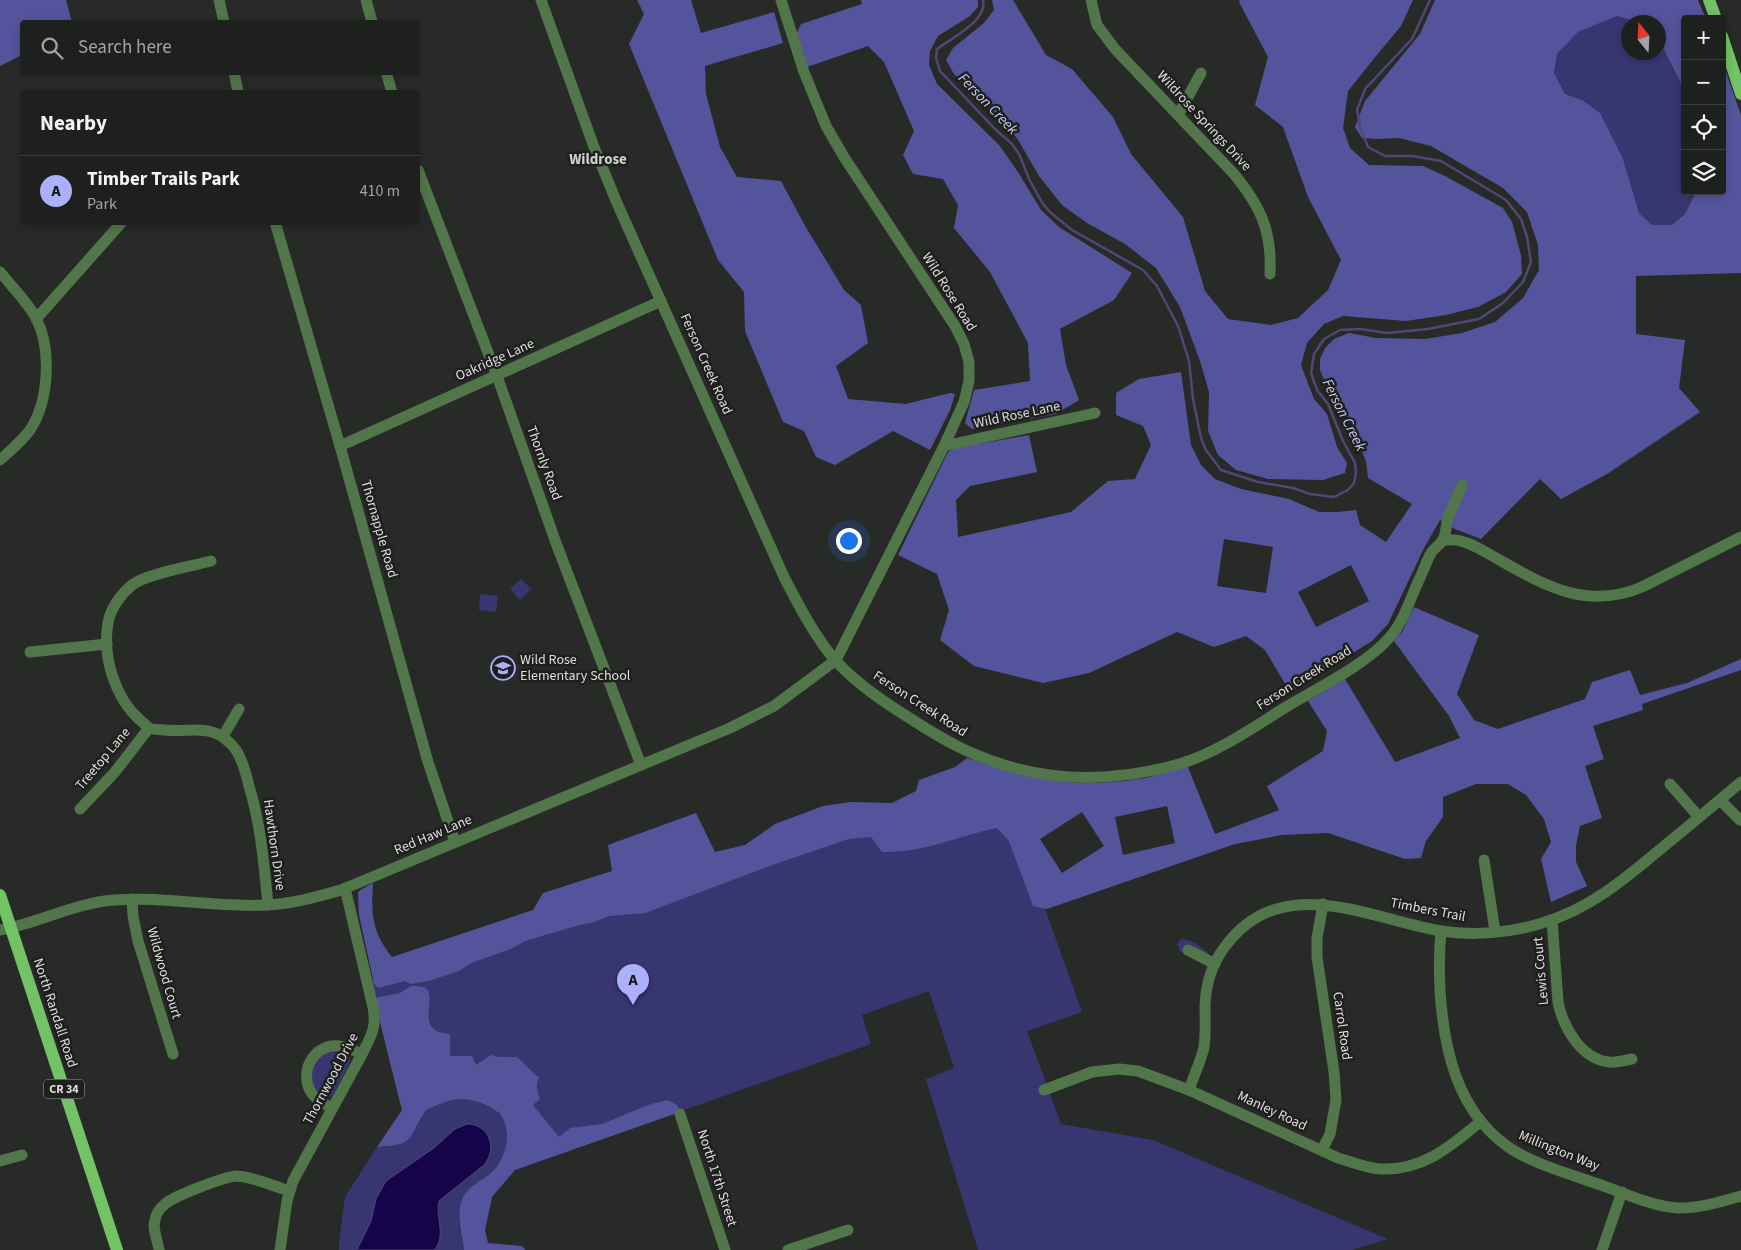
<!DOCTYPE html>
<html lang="en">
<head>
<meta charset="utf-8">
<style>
	:root { --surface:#1e201e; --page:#262827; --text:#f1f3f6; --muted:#a1a3a4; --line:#3c3e3c; --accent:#acaffb }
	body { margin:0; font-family:"Source Sans 3",sans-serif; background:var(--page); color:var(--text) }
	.controls { position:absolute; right:15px; top:15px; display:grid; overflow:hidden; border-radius:5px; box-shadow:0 2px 8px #0003 }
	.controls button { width:45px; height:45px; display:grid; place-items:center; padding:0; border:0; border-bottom:1px solid var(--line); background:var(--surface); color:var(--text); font:25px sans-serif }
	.compass { position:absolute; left:1621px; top:15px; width:45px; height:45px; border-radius:50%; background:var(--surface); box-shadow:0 2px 8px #0003; rotate:342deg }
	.you { position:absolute; left:848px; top:540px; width:18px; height:18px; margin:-12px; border:4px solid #fff; border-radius:50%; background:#1a73e8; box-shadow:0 0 0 8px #1a73e833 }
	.badge { display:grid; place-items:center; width:32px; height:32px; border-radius:50%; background:var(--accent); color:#111; font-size:16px; font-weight:700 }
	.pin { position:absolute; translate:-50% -41px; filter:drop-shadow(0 1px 2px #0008) }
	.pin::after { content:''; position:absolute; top:26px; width:18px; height:15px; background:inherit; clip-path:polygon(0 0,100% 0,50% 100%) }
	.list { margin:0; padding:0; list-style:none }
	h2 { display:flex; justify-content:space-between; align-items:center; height:65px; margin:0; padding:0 20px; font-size:21px }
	h2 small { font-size:16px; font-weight:400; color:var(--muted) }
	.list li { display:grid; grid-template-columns:32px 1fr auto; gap:15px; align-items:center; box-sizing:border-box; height:70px; padding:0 20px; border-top:1px solid var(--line) }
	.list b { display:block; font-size:19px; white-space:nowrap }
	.list p { margin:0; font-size:16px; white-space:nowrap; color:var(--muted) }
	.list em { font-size:16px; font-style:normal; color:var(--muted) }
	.icon { flex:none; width:28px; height:28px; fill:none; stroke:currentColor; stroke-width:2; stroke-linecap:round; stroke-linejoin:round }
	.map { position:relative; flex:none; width:1741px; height:1250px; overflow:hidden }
	.search { position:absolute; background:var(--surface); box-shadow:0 2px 8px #0003; left:20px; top:20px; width:400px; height:55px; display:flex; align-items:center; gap:12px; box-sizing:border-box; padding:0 18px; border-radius:5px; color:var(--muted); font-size:19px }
	.panel { position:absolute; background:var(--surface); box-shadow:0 2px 8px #0003; left:20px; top:90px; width:400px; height:135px; border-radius:5px }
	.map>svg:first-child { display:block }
	.green { fill:#373671 }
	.forest { fill:#54549c; fill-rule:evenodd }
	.water { fill:#150449; stroke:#514676 }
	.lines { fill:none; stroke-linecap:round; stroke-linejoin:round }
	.stream { stroke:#514676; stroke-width:2.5 }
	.minor { stroke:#51764a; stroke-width:11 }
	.major { stroke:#73c266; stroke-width:12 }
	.labels { text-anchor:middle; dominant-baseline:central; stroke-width:5; stroke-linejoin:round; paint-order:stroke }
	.shield { fill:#1f201e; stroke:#a5a6a4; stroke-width:1 }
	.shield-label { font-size:12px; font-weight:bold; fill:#dedfde }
	.street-label { font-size:14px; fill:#dedfde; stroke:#1f201e }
	.poi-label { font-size:14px; fill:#dedfde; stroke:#1f201e; text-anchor:start }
	.water-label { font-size:15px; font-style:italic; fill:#c6c9f3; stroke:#1f201e }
	.neighbourhood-label { font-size:15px; font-weight:bold; fill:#cdd0cd; stroke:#1f201e }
</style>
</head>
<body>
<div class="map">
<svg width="1741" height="1250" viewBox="0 0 1741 1250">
	<rect width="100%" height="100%" fill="#282a28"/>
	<g class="green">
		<polygon points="1617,16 1638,22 1628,22 1628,52 1658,52 1659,40 1685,91 1685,191 1696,191 1685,214 1672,225 1652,225 1639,213 1623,159 1582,100 1565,94 1554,73 1557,54 1578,32"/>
		<polygon points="521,579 531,589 520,600 510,589"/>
		<polygon points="480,594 498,596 496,612 479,610"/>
		<path d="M994 766 1082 1012 1027 1031 1061 1124 1153 1140 1388 1239 1351 1250H978L926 1079 954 1068 929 991 862 1015 871 1044 475 1184 460 1208 459 1226 464 1250H434C446 1238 436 1217 439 1201L386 1181 376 1199 371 1221 357 1250H339V1242L345 1197 377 1147 394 1146 402 1110 370 981 904 801Z"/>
		<path d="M1181 939C1189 939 1205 947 1209 955L1202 962 1180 951 1177 944Z"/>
		<path d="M334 1050 347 1053 350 1058V1062L334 1093 331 1097C330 1097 323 1096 323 1096 308 1090 310 1065 319 1057 324 1053 329 1051 334 1050Z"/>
	</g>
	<g class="forest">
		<polygon points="0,0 66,0 72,22 22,22 22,55 0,66"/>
		<polygon points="637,0 691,0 701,33 774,12 783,43 705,66 706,94 720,147 737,177 781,181 804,224 844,290 861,305 868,343 836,366 848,399 906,404 950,393 955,394 950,410 930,450 893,431 835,465 816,457 804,431 783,422 745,331 744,292 718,260 629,44 644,14"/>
		<polygon points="861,0 978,0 978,7 970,16 938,36 930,51 929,65 937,84 999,145 1018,172 1041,210 1059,227 1132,273 1114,300 1060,329 1066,365 1079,400 1056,414 972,429 965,423 974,390 1030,381 1028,343 990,272 954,228 958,205 943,179 913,174 903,155 914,131 884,62 868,46 807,67 796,34 801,24 862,4"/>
		<polygon points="992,0 1013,0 1046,55 1072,69 1113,117 1131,154 1183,217 1205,291 1228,319 1271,325 1298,318 1328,290 1341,260 1308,197 1283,127 1255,105 1268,57 1239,2 1240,0 1413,0 1401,26 1376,56 1348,91 1343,128 1350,148 1369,165 1423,166 1445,176 1503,208 1512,222 1521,255 1522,274 1506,292 1478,307 1446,315 1406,321 1343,316 1324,324 1307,343 1301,365 1314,399 1327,414 1337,447 1347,463 1345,473 1323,480 1268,479 1236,470 1218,455 1208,431 1209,392 1200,361 1180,307 1156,268 1125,244 1087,223 1062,205 1039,176 1017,138 971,90 954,74 946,60 953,48 984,23 994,10"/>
		<path d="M1435 0H1698L1706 19H1685V91L1659 40 1658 22H1638L1617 16 1578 32 1557 54 1554 73 1565 94 1582 100 1600 113 1623 159 1639 213 1652 225H1672L1685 214 1696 191H1722V61L1741 115V273L1636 276V334L1685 340 1679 388 1700 412 1607 474 1561 499 1540 479 1481 539 1455 529 1440 520 1424 548 1388 624 1372 641 1290 692 1265 650 1246 636 1214 647 1177 632 1089 673 1043 683 974 666 940 640 949 610 937 574 898 555 948 452 955 448 1029 435 1037 472 970 486 956 500 958 537 1071 512 1108 481 1135 479 1151 445 1143 426 1116 415V393L1139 379 1181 372 1191 445 1201 465 1215 479 1241 489 1289 499 1319 512H1338L1356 510 1360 525 1386 542 1412 504 1368 478 1366 461 1340 399 1325 382 1320 370V359L1325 348 1334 339 1349 333 1376 338 1425 339 1462 333 1495 322 1523 298 1539 270 1538 245 1527 212 1503 188 1431 146 1399 138 1377 139 1362 138 1355 127 1365 101 1420 34ZM1224 539 1273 547 1266 593 1217 586ZM1351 565 1369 601 1316 627 1298 592Z"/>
		<path d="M1414 607 1479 635 1457 694 1474 720 1498 729 1585 699 1592 682 1630 670 1640 695 1687 683 1741 659V670L1642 704 1643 710 1593 726 1604 759 1585 766 1602 818 1580 826 1576 845V862L1587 886 1551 902 1541 859 1551 842 1544 819 1526 795 1508 784H1476L1443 797V817L1426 841 1421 858 1405 859 1328 833 1282 835 1235 844 1047 909 1033 906 1009 841 997 828C958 836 924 853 882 852L871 837 849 839 778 863 645 913 609 916 592 923 583 924 525 941 511 949 471 963 459 971 428 981 410 984 405 981 378 988 374 984 359 915 358 892 362 889 373 883C371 914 372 932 392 957L533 910 543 893 612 871 608 845 696 813 715 852 745 845 775 824 823 806 851 802 892 803 916 791 919 780 955 767 967 758C1028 779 1074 789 1139 779 1155 777 1171 770 1187 765L1215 834 1279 810 1267 786 1323 751 1327 731 1308 701 1345 679 1395 762 1460 738 1449 716 1394 641 1403 630ZM1167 806 1175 843 1123 855 1115 817ZM1082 812 1104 846 1062 873 1040 839Z"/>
		<path d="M411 986C414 986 419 986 423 987 442 994 410 1032 450 1034V1056H472L476 1065 491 1055 499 1057H517L539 1078C535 1085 537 1092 540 1099L533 1105 559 1137 570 1128 602 1124 648 1105 667 1100 677 1105 680 1112 515 1170 492 1197 485 1230 488 1243 522 1246 525 1250H464C462 1234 456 1217 462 1200 467 1186 482 1181 492 1172 501 1164 507 1148 507 1137 507 1130 505 1121 501 1115 493 1106 473 1099 462 1099 449 1099 437 1105 426 1110 407 1138 417 1145 377 1147L402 1110 374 998 400 993Z"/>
	</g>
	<path class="water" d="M467 1124C489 1124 498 1148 484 1165L439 1201C435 1217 447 1237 434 1250H357L371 1221 376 1199 386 1181 434 1148 455 1129Z"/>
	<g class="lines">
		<path class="stream" d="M983 0C988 21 951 38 937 49L936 58 940 71 995 129 1012 144 1019 154 1030 181 1043 204 1051 213 1072 230 1143 270 1157 286 1178 326 1189 361 1193 399 1201 438 1206 450 1221 470 1258 482 1293 488 1310 494 1334 497 1348 490 1354 483 1356 473 1355 463 1343 441 1328 404 1317 390 1311 373 1314 354 1324 339 1340 330 1360 329 1387 333 1428 329 1479 319 1503 303 1523 282 1531 262 1527 237 1521 219 1506 200 1441 161 1413 156H1385L1368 147 1361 130 1357 110 1365 89 1412 39 1430 0"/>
		<g class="minor">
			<polyline points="219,0 224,22"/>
			<polyline points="366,0 372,22"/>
			<path d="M541 0 594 147 617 203 784 577C798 604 816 639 836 661 857 684 884 702 911 719 928 730 946 741 965 750 1034 782 1106 785 1179 764 1217 753 1252 728 1286 707 1316 689 1367 664 1390 637 1403 622 1410 600 1418 582 1423 572 1426 562 1431 553 1434 548 1440 545 1443 540 1446 534 1446 525 1448 518 1452 507 1458 496 1462 485"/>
			<path d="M1091 0 1097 25 1115 49 1234 174C1261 207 1272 231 1270 274"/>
			<polyline points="234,72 238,92"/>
			<polyline points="386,72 392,92"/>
			<polyline points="1178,115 1201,73"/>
			<polyline points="418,170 497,376 556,543 641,765"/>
			<polyline points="275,222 340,446 428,762 455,842"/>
			<path d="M0 272C12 287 27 301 36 318 52 349 49 401 30 430 22 441 10 451 0 460"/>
			<polyline points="36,319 122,222"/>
			<polyline points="340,446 661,301"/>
			<polyline points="944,446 1095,413"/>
			<path d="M1442 541C1458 536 1475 546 1489 554 1539 582 1583 612 1642 587L1741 537"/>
			<path d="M211 561C192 566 145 574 132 585 121 594 110 609 108 623 102 656 115 698 140 720 143 722 146 726 149 728 152 730 159 729 164 730 194 733 214 721 236 750 243 761 246 773 249 786 261 825 264 865 268 905"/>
			<polyline points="30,652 107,644"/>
			<polyline points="223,736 239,709"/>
			<polyline points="1670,784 1699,817"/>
			<polyline points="1720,800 1740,820"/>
			<polyline points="80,809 115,772 149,728"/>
			<polyline points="1484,860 1495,931"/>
			<polyline points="132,899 133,916 138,941 173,1054"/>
			<path d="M1552 920 1558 1002C1563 1027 1581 1059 1609 1062 1616 1063 1625 1060 1632 1059"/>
			<path d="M0 930C39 923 74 903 114 900 165 896 215 908 266 905 292 904 316 897 341 890L730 728 774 706 836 660 944 446 964 402 969 381V362L964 344 955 326 844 157 826 126 804 72 781 0"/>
			<path d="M1441 931C1439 951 1439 971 1440 991 1444 1050 1457 1110 1507 1146 1530 1163 1570 1174 1598 1184 1622 1192 1653 1207 1678 1208 1700 1208 1720 1202 1741 1196"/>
			<polyline points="1188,950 1215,964"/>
			<path d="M1044 1090 1092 1072 1119 1069 1138 1071 1189 1090 1338 1158C1352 1162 1366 1168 1380 1169 1422 1171 1450 1147 1480 1122"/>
			<path d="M1189 1090C1194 1075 1201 1061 1204 1047 1206 1033 1205 1019 1205 1005 1206 985 1212 964 1224 948 1280 870 1367 918 1441 931 1473 936 1511 933 1542 923 1590 909 1626 878 1663 847 1689 826 1715 804 1741 782"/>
			<path d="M332 1108C325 1104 318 1101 313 1095 297 1074 313 1043 339 1046 347 1047 355 1051 362 1054"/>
			<polyline points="680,1114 725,1250"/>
			<polyline points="1322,1150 1330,1134 1336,1100 1334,1072 1317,957 1317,938 1323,904"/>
			<polyline points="0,1161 22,1155"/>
			<path d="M159 1250C158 1241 152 1229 155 1220 156 1214 160 1208 165 1204 174 1196 226 1176 237 1176 254 1177 273 1186 289 1191"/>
			<path d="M280 1250 287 1201 293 1181 362 1054C371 1036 377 1028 373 1007L345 888"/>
			<polyline points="788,1250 848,1230"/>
			<polyline points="1602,1250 1622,1192"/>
		</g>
		<g class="major">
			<polyline points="1709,0 1716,19"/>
			<polyline points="1722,36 1741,94"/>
			<polyline points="0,895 117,1250"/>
		</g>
	</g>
	<defs>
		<g id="school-ring" transform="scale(1.25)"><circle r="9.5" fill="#1f201e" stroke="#acaffb" stroke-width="1.5"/><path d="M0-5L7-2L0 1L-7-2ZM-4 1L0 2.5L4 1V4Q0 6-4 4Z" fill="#acaffb"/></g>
	</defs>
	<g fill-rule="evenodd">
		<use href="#school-ring" x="503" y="668"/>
	</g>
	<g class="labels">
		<rect class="shield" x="44" y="1079.5" width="40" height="19" rx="4"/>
		<g class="shield-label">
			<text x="64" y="1089">CR 34</text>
		</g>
		<g class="street-label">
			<text transform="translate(1204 121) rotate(47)">Wildrose Springs Drive</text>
			<text transform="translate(949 292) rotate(58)">Wild Rose Road</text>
			<text transform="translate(495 360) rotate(-24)">Oakridge Lane</text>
			<text transform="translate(706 364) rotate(66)">Ferson Creek Road</text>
			<text transform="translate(1017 415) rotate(-12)">Wild Rose Lane</text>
			<text transform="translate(544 463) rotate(70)">Thornly Road</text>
			<text transform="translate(379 529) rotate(74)">Thornapple Road</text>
			<text transform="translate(1304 678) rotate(-32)">Ferson Creek Road</text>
			<text transform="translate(920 704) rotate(33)">Ferson Creek Road</text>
			<text transform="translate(103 759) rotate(-50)">Treetop Lane</text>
			<text transform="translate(433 835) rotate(-23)">Red Haw Lane</text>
			<text transform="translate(274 845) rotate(82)">Hawthorn Drive</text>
			<text transform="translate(1428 910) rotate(11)">Timbers Trail</text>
			<text transform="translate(1541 971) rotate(-95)">Lewis Court</text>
			<text transform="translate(164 973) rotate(74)">Wildwood Court</text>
			<text transform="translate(55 1013) rotate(72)">North Randall Road</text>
			<text transform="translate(1342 1026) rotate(82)">Carrol Road</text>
			<text transform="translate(331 1079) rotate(-62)">Thornwood Drive</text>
			<text transform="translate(1272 1111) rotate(25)">Manley Road</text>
			<text transform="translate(1559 1151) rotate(22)">Millington Way</text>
			<text transform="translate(717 1178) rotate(72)">North 17th Street</text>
		</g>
		<g class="poi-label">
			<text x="520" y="660">Wild Rose<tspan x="520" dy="16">Elementary School</tspan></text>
		</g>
		<g class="water-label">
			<text transform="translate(988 104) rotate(46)">Ferson Creek</text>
			<text transform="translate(1344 415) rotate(63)">Ferson Creek</text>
		</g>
		<g class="neighbourhood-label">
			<text x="598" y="159">Wildrose</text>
		</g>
	</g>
</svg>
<div class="controls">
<button>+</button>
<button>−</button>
<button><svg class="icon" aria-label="locate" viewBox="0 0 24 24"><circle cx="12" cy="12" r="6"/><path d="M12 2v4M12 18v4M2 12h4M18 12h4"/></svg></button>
<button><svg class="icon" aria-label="layers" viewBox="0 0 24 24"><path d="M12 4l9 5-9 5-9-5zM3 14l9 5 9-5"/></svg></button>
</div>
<svg class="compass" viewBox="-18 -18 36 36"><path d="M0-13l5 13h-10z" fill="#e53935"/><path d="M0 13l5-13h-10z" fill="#a1a3a4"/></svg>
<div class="you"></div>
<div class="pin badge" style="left:633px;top:1005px">A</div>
<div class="search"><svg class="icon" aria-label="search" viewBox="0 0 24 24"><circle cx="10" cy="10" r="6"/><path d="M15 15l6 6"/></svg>Search here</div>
<section class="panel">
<h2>Nearby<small></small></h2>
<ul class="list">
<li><span class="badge">A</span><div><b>Timber Trails Park</b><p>Park</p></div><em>410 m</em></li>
</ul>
</section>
</div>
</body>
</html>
